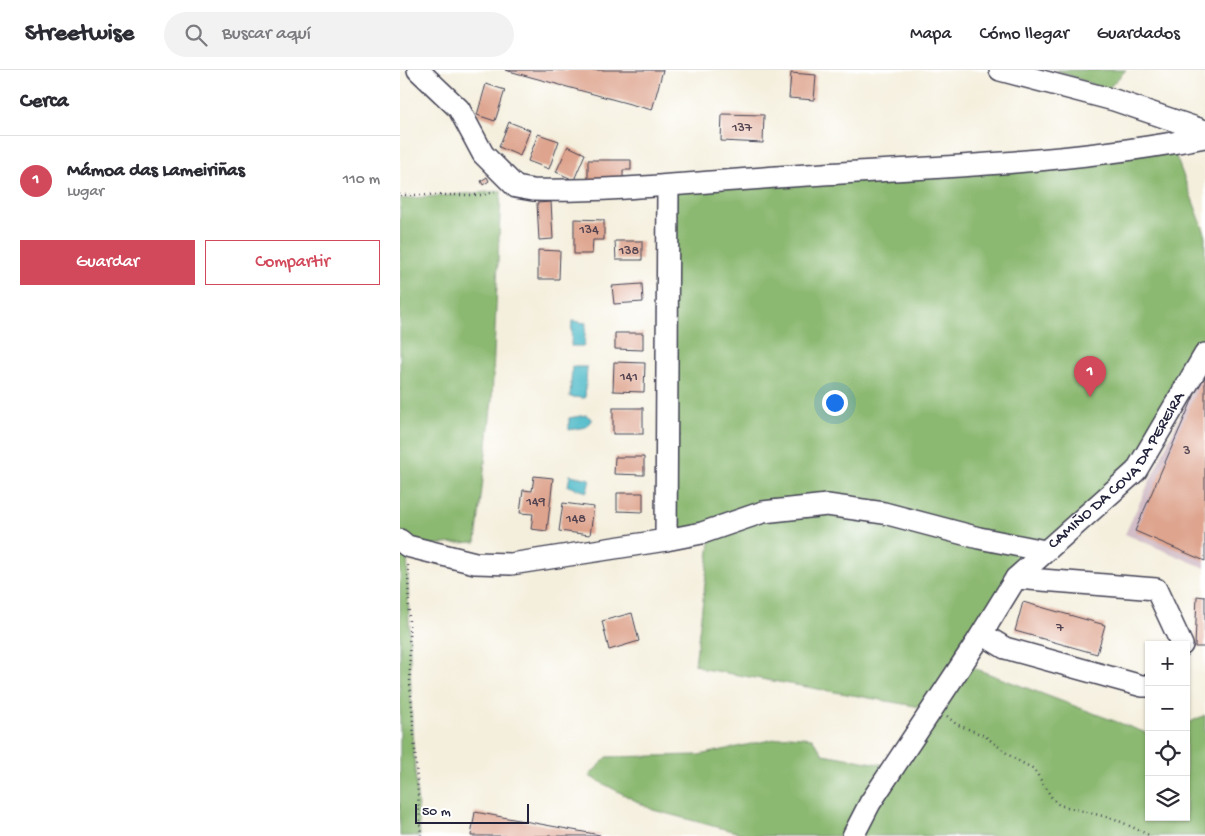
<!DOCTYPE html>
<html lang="es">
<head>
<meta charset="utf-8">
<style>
	:root { --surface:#fff; --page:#f2f2f3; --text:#2b2b33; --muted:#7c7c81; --line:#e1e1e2; --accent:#d1495b }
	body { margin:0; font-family:"Gochi Hand",sans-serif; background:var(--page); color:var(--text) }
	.controls { position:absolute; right:15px; bottom:15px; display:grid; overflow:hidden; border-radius:0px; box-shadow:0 1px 4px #0004 }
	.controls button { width:45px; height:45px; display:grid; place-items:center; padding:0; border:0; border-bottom:1px solid var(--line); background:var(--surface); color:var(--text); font:25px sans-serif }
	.scale { position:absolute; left:15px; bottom:12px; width:114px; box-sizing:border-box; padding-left:5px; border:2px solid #22223b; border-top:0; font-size:14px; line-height:18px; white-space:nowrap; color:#22223b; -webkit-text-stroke:4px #fff; paint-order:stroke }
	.you { position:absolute; left:434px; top:332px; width:18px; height:18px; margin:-12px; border:4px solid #fff; border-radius:50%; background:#1a73e8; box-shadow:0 0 0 8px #1a73e833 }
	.badge { display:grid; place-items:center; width:32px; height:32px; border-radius:50%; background:var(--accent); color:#fff; font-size:16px; font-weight:700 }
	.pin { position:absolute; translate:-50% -41px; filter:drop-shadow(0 1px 2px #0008) }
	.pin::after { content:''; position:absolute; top:26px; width:18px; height:15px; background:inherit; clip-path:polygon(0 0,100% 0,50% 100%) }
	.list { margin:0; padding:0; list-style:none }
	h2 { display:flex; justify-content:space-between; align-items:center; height:65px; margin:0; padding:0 20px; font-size:21px }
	h2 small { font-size:16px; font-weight:400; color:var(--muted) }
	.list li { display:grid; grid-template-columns:32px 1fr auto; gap:15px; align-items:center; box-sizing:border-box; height:90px; padding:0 20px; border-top:1px solid var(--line) }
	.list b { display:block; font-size:19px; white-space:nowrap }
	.list p { margin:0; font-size:16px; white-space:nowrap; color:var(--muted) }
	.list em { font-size:16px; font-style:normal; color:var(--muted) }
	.actions { display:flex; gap:10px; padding:15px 20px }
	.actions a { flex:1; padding:11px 0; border:1px solid var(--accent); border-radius:0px; text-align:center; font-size:18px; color:var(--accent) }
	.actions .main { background:var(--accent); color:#fff }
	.icon { flex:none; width:28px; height:28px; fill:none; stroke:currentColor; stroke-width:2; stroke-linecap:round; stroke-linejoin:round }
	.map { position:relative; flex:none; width:805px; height:766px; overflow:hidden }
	header { display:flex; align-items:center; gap:30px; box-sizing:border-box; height:70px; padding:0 25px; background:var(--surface); border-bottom:1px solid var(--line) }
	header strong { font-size:24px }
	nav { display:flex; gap:28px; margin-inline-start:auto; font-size:18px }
	.search { width:350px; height:45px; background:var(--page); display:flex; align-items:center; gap:12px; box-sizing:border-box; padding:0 18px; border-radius:28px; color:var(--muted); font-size:19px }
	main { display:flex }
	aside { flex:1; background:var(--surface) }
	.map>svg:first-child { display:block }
	.industrial { fill:#d2bdc7 }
	.forest { fill:#8cb972; stroke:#576e56 }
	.water { fill:#4cb9c7; stroke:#376e81 }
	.building { fill:#dea48e }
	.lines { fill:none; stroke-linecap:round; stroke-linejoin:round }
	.minor-casing { stroke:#424153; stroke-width:24 }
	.path { stroke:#424153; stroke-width:2.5; stroke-dasharray:1 4; stroke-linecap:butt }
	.minor { stroke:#fff; stroke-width:21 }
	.labels { text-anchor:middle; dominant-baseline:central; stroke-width:4.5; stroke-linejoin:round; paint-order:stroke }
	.number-label { font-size:14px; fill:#514250 }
	.street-label { font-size:16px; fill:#22223b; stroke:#fff }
</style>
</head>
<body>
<header>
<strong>Streetwise</strong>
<div class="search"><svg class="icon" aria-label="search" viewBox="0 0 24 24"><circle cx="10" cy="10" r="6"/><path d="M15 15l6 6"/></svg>Buscar aquí</div>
<nav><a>Mapa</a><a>Cómo llegar</a><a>Guardados</a></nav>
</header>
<main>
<aside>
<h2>Cerca<small></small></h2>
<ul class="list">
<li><span class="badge">1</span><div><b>Mámoa das Lameiriñas</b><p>Lugar</p></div><em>110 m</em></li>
</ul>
<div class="actions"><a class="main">Guardar</a><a>Compartir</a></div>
</aside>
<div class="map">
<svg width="805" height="766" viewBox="0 0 805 766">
	<rect width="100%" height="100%" fill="#fff"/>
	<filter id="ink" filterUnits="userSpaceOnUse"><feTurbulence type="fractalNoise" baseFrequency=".02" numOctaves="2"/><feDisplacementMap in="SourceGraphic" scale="10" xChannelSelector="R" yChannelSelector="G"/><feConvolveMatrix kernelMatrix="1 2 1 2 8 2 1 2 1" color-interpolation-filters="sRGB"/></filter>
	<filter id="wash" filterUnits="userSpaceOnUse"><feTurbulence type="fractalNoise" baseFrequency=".0096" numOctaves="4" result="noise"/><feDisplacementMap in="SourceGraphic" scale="20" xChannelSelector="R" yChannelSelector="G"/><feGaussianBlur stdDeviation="1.12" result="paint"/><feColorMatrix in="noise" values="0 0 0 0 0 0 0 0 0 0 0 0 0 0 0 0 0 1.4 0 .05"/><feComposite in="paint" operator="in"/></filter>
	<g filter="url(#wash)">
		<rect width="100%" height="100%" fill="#f4efdd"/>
		<polygon class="industrial" points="805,293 805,498 725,464"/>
		<g class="forest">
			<polygon points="656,0 726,0 707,20"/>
			<polygon points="771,73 805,163 805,284 736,401 645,481 563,594 749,664 749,747 786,747 786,654 805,645 805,766 454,766 532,639 304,599 295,594 311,465 408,437 266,470 268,116"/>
			<polygon points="101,121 92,330 76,472 7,476 12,661 20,766 0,766 0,129"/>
			<polygon points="389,666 412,668 423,684 485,695 443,766 351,766 253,740 189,706 207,687 299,685"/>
		</g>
		<g class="water">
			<polygon points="172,251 186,253 184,276 171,276"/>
			<polygon points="172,297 187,297 185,328 170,327"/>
			<polygon points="186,345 192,349 186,357 169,360 169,348"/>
			<polygon points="170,405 190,409 187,422 168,416"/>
		</g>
		<g id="blocks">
			<g class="building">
				<polygon points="105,0 263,0 252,40"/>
				<polygon points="391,3 416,5 414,30 389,28"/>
				<polygon points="86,14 105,20 95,51 77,45"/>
				<polygon points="322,44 364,45 363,73 321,71"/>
				<polygon points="109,52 130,60 120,86 99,77"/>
				<polygon points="138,64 159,71 149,99 128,91"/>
				<polygon points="168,76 185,84 174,110 156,102"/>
				<polygon points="188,90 231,90 231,100 223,100 223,113 188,113"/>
				<polygon points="87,107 89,111 83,115 81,111"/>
				<polygon points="151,132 153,169 139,170 137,133"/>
				<polygon points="174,149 204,150 204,170 193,170 192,184 174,184"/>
				<polygon points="215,171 242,171 242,190 216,190"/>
				<polygon points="138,180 160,181 159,209 138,209"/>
				<polygon points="242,214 243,232 214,234 212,216"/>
				<polygon points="215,263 243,263 243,280 215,279"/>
				<polygon points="214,292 245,293 244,322 213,321"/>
				<polygon points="805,301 805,491 735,461"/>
				<rect x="213" y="338" width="30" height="26"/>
				<polygon points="215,387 244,387 244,405 214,404"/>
				<polygon points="134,406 153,408 147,461 131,459 133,444 120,443 123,420 132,421"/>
				<polygon points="217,423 243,423 243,442 217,441"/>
				<polygon points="163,433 194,437 190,465 159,461"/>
				<polygon points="797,526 805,527 805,577 795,577"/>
				<polygon points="623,532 705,555 697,584 615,561"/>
				<polygon points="232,543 239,571 209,580 202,551"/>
				<polygon points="75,742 200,765 200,766 71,766"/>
			</g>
		</g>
	</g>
	<g filter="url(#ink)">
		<use href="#blocks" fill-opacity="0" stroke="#424153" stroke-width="1"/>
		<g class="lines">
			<g class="minor-casing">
				<g id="minor">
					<path d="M18 0 59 39 83 84 116 117 133 120C219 122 306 111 392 106 530 97 669 94 805 67"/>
					<polyline points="600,0 714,30 805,61"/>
					<polyline points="0,470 7,476 75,493 111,494 266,470 268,116"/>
					<polyline points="266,470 302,463 363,442 427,435 484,443 579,468 645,481"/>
					<polyline points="616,508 756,519 782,575"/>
					<polyline points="582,564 605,578 742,616 749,616"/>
					<path id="s1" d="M453 766 470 733 576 573 616 508 736 401 805 284"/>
				</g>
			</g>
			<g class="path">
				<polyline points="0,125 81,125 95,122"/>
				<polyline points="8,495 10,610 21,766"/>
				<polyline points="547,646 556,654 585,666 613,688 634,699 652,728 659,735 715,749 751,766"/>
			</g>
			<use href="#minor" class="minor"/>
		</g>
	</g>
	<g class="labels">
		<g class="number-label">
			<text x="342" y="58">137</text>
			<text x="189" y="160">134</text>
			<text x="229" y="181">138</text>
			<text x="229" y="307">141</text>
			<text x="787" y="381">3</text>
			<text x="136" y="432">149</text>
			<text x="176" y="449">148</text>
			<text x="660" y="558">7</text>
		</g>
		<g class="street-label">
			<text stroke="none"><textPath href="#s1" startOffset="454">CAMIÑO DA COVA DA PEREIRA</textPath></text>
		</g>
	</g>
</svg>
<div class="controls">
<button>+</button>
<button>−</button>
<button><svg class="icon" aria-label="locate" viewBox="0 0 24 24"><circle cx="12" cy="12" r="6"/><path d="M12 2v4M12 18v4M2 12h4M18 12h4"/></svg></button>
<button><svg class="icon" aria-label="layers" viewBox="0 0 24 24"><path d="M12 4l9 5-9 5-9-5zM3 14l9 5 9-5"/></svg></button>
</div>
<div class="scale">50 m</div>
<div class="you"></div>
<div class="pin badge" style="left:690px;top:327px">1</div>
</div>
</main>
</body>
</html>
